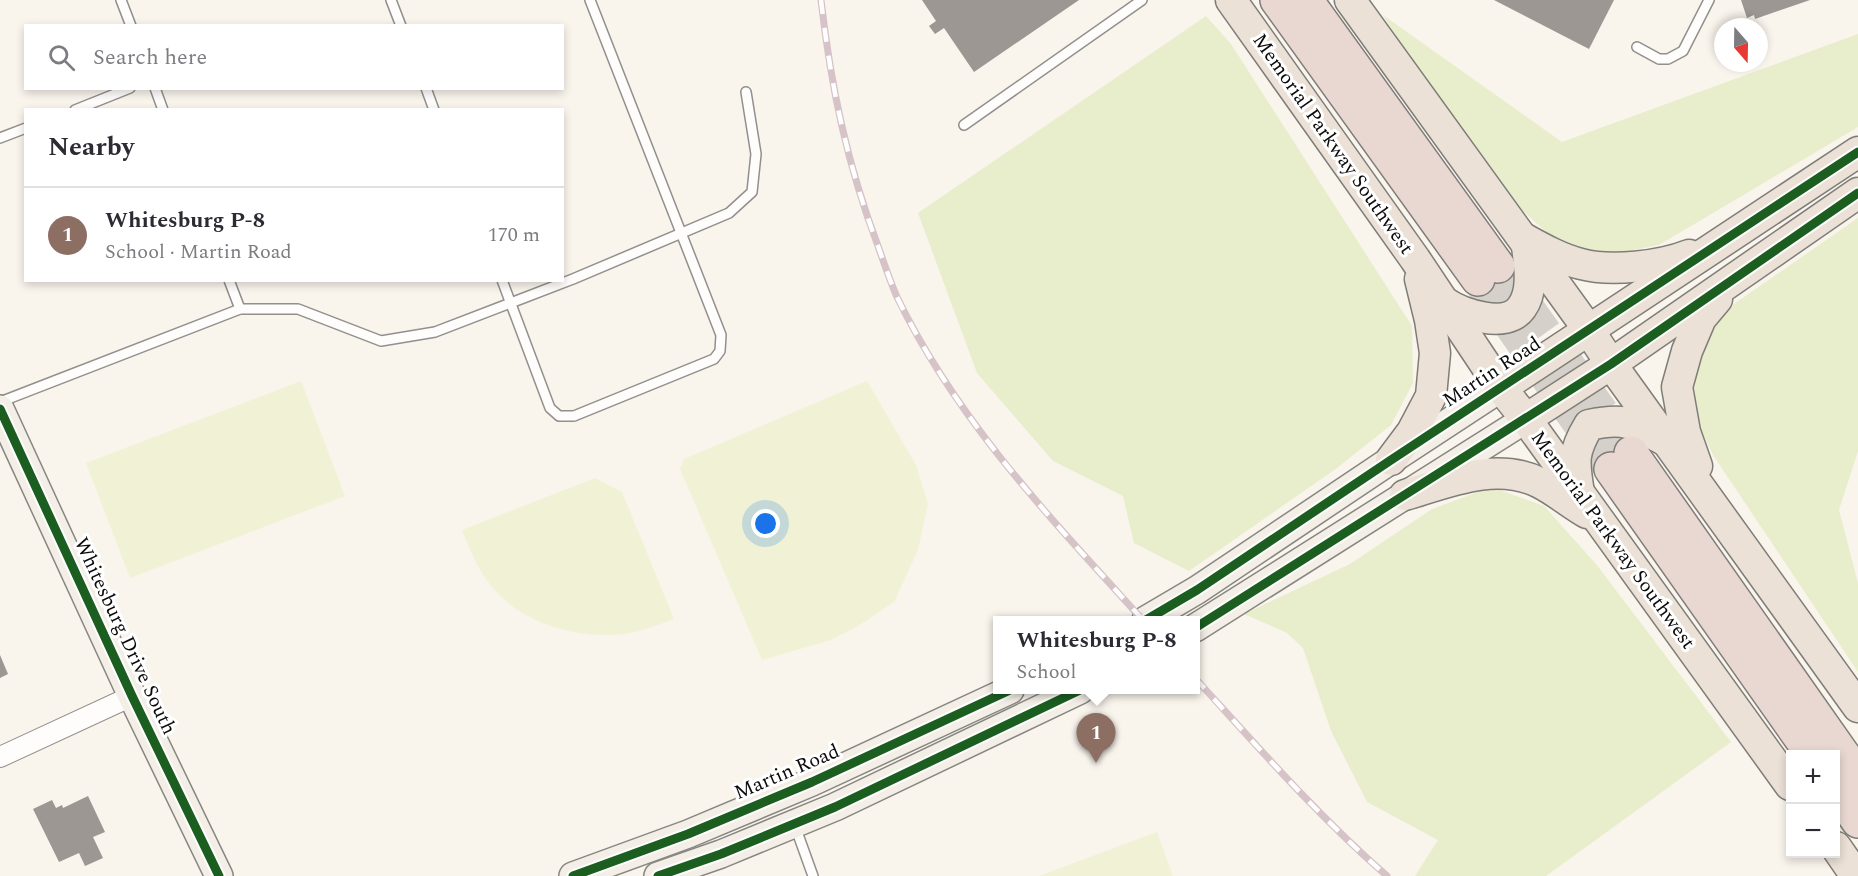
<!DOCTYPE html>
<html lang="en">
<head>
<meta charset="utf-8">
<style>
	:root { --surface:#fff; --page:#f2f2f3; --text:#2b2b33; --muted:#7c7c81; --line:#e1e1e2; --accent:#d93025 }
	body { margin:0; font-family:Spectral,serif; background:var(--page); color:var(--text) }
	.controls { position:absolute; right:18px; bottom:18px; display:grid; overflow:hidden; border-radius:0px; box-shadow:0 3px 9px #0003 }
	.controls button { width:54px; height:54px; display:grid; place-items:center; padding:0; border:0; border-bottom:2px solid var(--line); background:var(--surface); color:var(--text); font:30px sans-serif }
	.compass { position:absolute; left:1714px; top:18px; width:54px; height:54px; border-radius:50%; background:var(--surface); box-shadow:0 3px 9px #0003; rotate:160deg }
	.you { position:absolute; left:766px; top:524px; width:21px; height:21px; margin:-15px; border:4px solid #fff; border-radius:50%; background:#1a73e8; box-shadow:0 0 0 9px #1a73e833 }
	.badge { display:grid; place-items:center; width:39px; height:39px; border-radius:50%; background:var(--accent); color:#fff; font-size:20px; font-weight:700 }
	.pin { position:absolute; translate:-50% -50px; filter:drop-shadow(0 2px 3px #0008) }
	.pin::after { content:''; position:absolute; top:32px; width:21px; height:18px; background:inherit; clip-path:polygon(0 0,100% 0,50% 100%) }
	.popup { position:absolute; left:993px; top:616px; width:207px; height:78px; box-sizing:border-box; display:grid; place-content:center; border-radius:0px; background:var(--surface); filter:drop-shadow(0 2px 4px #0005); font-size:20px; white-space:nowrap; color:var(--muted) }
	.popup b { font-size:22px; color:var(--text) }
	.popup::after { content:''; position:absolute; left:50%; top:100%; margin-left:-12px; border:12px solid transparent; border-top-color:var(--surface) }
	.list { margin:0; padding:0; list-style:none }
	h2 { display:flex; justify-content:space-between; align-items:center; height:78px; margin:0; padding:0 24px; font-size:26px }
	h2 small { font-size:20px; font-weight:400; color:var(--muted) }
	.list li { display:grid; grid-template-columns:39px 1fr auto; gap:18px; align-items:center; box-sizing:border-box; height:96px; padding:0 24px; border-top:2px solid var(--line) }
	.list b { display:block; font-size:22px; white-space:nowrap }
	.list p { margin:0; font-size:20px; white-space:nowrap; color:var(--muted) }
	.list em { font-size:20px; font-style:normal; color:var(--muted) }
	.icon { flex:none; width:33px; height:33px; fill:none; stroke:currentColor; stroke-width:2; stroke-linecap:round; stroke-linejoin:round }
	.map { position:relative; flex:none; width:1858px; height:876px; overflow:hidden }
	.search { position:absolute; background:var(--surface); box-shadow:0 3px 9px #0003; left:24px; top:24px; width:540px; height:66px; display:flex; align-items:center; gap:15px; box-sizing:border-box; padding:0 21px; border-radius:0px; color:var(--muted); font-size:22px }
	.panel { position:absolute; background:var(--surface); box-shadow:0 3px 9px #0003; left:24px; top:108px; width:540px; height:174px; border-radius:0px }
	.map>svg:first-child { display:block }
	.green { fill:#e8eecb }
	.pitch { fill:#f1f2d5 }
	.building { fill:#9c9793 }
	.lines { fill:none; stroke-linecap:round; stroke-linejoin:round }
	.motorway-tunnel { stroke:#d5d1ca; stroke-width:33; stroke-dasharray:33 16; stroke-linecap:butt }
	.service-casing { stroke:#928f8c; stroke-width:12 }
	.minor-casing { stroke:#928f8c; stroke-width:22 }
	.secondary-casing { stroke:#888682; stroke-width:30 }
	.primary-casing { stroke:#7f7d79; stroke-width:33 }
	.motorway-casing { stroke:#7f7d79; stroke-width:36 }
	.service { stroke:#fefdfc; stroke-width:9 }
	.minor { stroke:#fefdfc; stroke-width:20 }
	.secondary { stroke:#f4efe6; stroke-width:27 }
	.primary { stroke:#ebe1d6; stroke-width:30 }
	.motorway { stroke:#e9d8d2; stroke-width:33 }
	.rail-casing { stroke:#d6c3c7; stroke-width:7 }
	.rail { stroke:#fff; stroke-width:4.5; stroke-dasharray:14; stroke-linecap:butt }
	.cycleway-casing { stroke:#fff; stroke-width:13 }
	.cycleway { stroke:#1b5e20; stroke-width:9 }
	.labels { text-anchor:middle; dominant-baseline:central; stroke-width:6; stroke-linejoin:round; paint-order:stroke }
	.street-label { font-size:20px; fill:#0a0a0a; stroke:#fff }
</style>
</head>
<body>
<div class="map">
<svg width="1858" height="876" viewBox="0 0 1858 876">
	<rect width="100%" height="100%" fill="#f9f4ec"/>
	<g class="green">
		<polygon points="1383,15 1562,142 1858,34 1858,127 1659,245 1607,255 1561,245 1523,211 1428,87"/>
		<polygon points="1206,16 1231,44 1412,326 1413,383 1391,425 1337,468 1189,571 1134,543 1123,496 1053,461 977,373 918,213"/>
		<polygon points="1858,218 1858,451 1839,510 1858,583 1858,672 1713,455 1690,406 1698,368 1718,315"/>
		<polygon points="1491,487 1544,506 1596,564 1731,742 1546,876 1415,876 1438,840 1367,802 1331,731 1303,648 1287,633 1244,614 1350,564 1432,509"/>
	</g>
	<g class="pitch">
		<polygon points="301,381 345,496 130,578 86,463"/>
		<polygon points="867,381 916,465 928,504 918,550 894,602 855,628 831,640 762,660 680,469 684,459"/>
		<path d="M595 478 622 492 674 619C662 623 651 628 639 631 590 643 524 627 492 587 478 570 470 551 462 530Z"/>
		<polygon points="1157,832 1173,876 1039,876"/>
	</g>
	<g class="building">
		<polygon points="922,0 1079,0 974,72 944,28 935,34 929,26 936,21"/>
		<polygon points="1494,0 1614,0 1589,49"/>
		<polygon points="1741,0 1810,0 1755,19 1754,15 1747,18"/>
		<polygon points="0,655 8,674 0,678"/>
		<polygon points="88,796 105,832 93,837 103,858 85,866 79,853 59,862 33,809 52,800 56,808 62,805 63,808"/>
	</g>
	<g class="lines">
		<g class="motorway-tunnel">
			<polyline points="1498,266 1631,453"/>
			<polyline points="1478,279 1611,469"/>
		</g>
		<g class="service-casing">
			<g id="service">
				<polyline points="121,0 131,26"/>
				<polyline points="391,0 401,26"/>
				<polyline points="1637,47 1659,59 1668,59 1683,51 1709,0"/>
				<polyline points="155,88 163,110"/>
				<polyline points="426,88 434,110"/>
				<polyline points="75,110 130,88"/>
				<polyline points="964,125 1142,0"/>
				<polyline points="0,138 26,128"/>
				<polyline points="229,280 240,309"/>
				<polyline points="502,280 550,408 559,416 574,416 714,359 720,351 721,335 590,0"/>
				<polyline points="0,402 240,309 298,309 381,341 435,332 573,279 729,213 752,192 756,154 746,92"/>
				<polyline points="795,826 813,876"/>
			</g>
		</g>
		<g class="minor-casing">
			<polyline id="minor" points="0,757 132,696"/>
		</g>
		<g class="secondary-casing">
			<g id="secondary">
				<polyline points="0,409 132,696 219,876"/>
				<polyline points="1146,620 1197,590 1391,460 1501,388"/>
				<polyline points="1195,628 1526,419"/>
				<polyline points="573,876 688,834 812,782 1010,690"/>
				<polyline points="658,876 721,854 835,807 1080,690"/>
			</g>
		</g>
		<g class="primary-casing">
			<g id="primary">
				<polyline points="1231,0 1415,259 1501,388 1526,419 1790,785"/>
				<polyline points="1350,0 1588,329 1611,364 1858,707"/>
				<path d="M1525 239C1543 249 1561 259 1581 264 1611 272 1661 266 1689 255"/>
				<path d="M1444 302C1462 314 1507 330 1522 307 1534 290 1529 265 1527 246"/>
				<polyline points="1501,388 1858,152"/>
				<polyline points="1526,419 1611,364 1858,193"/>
				<polyline points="1391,460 1412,432 1431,396 1435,353 1430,320 1420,279"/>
				<polyline points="1697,466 1685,432 1677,387 1687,351 1701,318 1717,299"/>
				<path d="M1579 493C1574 462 1572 453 1589 425 1625 417 1633 423 1664 440"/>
				<path d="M1405 495C1448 482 1497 461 1540 483 1556 491 1571 504 1587 513"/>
				<polyline points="1836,847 1856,876"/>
			</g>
		</g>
		<g class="motorway-casing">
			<g id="motorway">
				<polyline points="1277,0 1478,279"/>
				<polyline points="1306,0 1498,266"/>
				<polyline points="1631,453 1858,776"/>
				<polyline points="1611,469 1812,754"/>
				<polyline points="1836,789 1858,821"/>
			</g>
		</g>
		<use href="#service" class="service"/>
		<use href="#minor" class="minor"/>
		<use href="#secondary" class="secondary"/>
		<use href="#primary" class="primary"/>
		<use href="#motorway" class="motorway"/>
		<g class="rail-casing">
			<g id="rail">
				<path d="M821 0C831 87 847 164 878 246 884 263 890 281 897 297 957 421 1052 520 1143 620"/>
				<path d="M1195 678C1257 746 1317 815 1387 876"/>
			</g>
		</g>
		<use href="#rail" class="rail"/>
		<g class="cycleway-casing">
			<g id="cycleway">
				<polyline points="0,409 132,696 219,876"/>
				<polyline points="1146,620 1197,590 1391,460 1858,152"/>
				<polyline points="1195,628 1611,364 1858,193"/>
				<polyline points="573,876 688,834 812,782 1010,690"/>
				<polyline points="658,876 721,854 835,807 1080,690"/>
			</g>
		</g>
		<use href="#cycleway" class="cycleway"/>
	</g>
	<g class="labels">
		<g class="street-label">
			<text transform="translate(1333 144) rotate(55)">Memorial Parkway Southwest</text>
			<text transform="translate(1492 372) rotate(-33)">Martin Road</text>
			<text transform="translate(1613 540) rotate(54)">Memorial Parkway Southwest</text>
			<text transform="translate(125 636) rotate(65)">Whitesburg Drive South</text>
			<text transform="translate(787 772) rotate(-23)">Martin Road</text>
		</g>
	</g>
</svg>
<div class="controls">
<button>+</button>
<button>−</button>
</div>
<svg class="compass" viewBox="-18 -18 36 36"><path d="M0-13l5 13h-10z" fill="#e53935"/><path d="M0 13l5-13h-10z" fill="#7c7c81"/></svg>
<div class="you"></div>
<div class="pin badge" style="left:1096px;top:763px;background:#8d6e63">1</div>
<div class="popup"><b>Whitesburg P-8</b>School</div>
<div class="search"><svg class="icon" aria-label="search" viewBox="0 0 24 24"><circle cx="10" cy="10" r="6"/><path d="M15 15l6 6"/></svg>Search here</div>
<section class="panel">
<h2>Nearby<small></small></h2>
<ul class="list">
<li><span class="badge" style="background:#8d6e63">1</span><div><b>Whitesburg P-8</b><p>School · Martin Road</p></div><em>170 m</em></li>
</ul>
</section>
</div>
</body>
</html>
